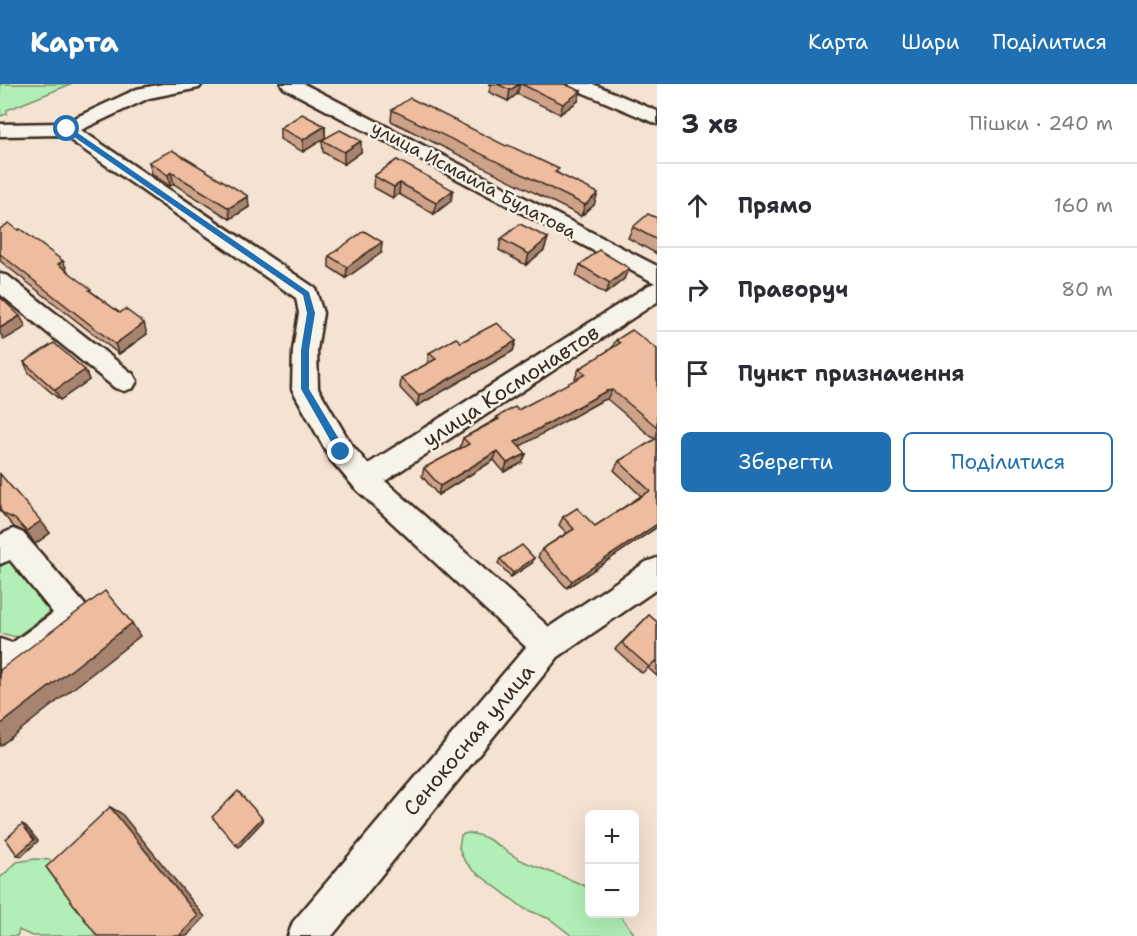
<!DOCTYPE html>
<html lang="uk">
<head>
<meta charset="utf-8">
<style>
	:root { --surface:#fff; --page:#f7f7f7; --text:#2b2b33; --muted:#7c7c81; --line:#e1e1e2; --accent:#1f6fb2 }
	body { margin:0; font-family:"Shantell Sans",sans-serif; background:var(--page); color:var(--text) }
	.controls { position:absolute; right:18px; bottom:18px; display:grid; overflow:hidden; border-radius:9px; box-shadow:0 6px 24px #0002 }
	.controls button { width:54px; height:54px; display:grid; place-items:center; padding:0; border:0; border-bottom:2px solid var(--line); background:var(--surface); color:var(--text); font:30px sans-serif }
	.stop { position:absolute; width:18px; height:18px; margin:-14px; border:4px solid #1f6fb2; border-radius:50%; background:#fff }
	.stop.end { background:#1f6fb2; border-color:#fff; box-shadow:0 2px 6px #0008 }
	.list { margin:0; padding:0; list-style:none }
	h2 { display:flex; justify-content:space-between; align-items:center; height:78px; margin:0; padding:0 24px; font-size:26px }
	h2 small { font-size:20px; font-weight:400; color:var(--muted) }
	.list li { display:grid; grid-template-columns:39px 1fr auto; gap:18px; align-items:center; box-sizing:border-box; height:84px; padding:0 24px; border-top:2px solid var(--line) }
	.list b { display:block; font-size:22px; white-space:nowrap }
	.list em { font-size:20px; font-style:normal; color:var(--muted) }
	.actions { display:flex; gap:12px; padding:18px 24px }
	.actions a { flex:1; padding:14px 0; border:2px solid var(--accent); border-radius:9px; text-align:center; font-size:21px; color:var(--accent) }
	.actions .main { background:var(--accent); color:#fff }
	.icon { flex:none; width:33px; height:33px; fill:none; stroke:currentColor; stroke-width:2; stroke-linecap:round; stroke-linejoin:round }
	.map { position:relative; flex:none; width:657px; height:852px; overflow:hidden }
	header { display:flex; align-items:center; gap:36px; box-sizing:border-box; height:84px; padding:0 30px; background:var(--accent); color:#fff }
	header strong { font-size:28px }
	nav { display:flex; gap:33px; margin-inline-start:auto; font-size:21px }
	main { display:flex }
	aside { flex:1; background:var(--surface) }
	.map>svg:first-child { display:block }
	.green { fill:#b1efb6; stroke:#768c6a; stroke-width:1.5 }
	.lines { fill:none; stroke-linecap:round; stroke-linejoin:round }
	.minor-casing { stroke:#3b2a1e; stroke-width:5 }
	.minor { fill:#f7f3e8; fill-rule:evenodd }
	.wall { fill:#cda289; stroke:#3b2a1e; stroke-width:1.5 }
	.shaded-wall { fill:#a7846f; stroke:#3b2a1e; stroke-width:1.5 }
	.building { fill:#eebc9f; stroke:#3b2a1e; stroke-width:1.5 }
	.route { fill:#1f6fb2 }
	.labels { text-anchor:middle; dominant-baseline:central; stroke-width:5; stroke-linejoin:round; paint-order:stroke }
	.far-street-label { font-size:18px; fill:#3b2a1e; stroke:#f7f3e8 }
	.street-label { font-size:21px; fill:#3b2a1e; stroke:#f7f3e8 }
</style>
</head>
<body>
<header>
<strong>Карта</strong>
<nav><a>Карта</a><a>Шари</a><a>Поділитися</a></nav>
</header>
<main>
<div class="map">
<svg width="657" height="852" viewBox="0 0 657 852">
	<rect width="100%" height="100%" fill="#f4e2d2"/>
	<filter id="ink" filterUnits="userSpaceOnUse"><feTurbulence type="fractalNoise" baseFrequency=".0167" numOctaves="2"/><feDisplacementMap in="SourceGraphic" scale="12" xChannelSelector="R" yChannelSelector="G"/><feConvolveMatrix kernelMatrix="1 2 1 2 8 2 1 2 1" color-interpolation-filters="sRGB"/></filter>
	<g filter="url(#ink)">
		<g class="green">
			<polygon points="0,0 71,0 7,26 7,30 0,32"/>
			<polygon points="9,477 50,528 16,553 0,549 0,483"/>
			<path d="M467 749C493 751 502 768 525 778 546 787 567 793 587 803L589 804 590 830H619L636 852H572L550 835 525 825 473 786 464 776 459 764 461 751Z"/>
			<polygon points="35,775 50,776 66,794 106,852 32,852 19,846 17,852 0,852 0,794 17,778"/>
		</g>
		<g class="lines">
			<g class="minor-casing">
				<g id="minor">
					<polygon points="163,0 202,0 199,4 149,14 81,46 315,204 323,229 317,266 318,304 351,360 368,380 649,201 655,199 284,4 281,0 304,0 657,182 657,218 385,397 549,543 646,478 657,474 657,505 558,573 332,852 288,852 293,838 526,563 355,404 331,376 292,305 293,266 299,229 296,214 63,51 0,52 0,40 64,39 137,5"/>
					<polygon points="569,0 593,0 657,27 657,40 572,4"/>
					<polygon points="0,190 8,192 133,290 137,297 133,304 124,307 115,304 0,210"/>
					<polygon points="13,445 23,449 85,521 90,531 85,541 20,592 9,597 0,593 0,555 12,559 53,529 10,476 0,480 0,451"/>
				</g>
			</g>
			<use href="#minor" class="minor"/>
		</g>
		<g class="wall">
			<polygon points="489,0 564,0 578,17 560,30 517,10 508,17 489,8 491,1"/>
			<polygon points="392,26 558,89 594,121 581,132 391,37"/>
			<polygon points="325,42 325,54 303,68 280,55 280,44"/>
			<polygon points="322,56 361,68 344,80 323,68"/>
			<polygon points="397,76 451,117 434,130 399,110 393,114 373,103 374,92"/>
			<polygon points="149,78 249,123 230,135 174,100 170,102 152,90"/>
			<polygon points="657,134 657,170 628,154 633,143"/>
			<polygon points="0,145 63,177 67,187 92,208 147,250 119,270 0,177"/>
			<polygon points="548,154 544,166 526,181 499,166 501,155"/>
			<polygon points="381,169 346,194 329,183 329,172"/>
			<polygon points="580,181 624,195 605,210 576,192"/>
			<polygon points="616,256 657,265 657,351 653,354 607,315 601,317 519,362 526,370 522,379 504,388 494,376 438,411 422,392 424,384 461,364 460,363 463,354 495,336 497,333 518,326 576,296 575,294 579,285 611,265"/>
			<polygon points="516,257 513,267 417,322 400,304 401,294 427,280 429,269 461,258"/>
			<polygon points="24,278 85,286 89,296 60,316 29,289"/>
			<polygon points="657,354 657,443 567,504 538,473 542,465 567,449 559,441 563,433 595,442 641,412 614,386 619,377"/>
			<polygon points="0,390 50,449 35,460 25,448 14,443 0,427"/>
			<polygon points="500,475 532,479 511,493 498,479"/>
			<polygon points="649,531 657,538 657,592 648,584 642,589 615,565"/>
		</g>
		<g class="shaded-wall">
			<polygon points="520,0 517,10 508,17 510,6"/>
			<polygon points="581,7 578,17 560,30 563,20"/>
			<polygon points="325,42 325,54 303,68 303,56"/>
			<polygon points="361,57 361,68 344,80 344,68"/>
			<polygon points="171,88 174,100 170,102 168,91"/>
			<polygon points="400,99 399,110 393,114 394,103"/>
			<polygon points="453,106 451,117 434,130 436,119"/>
			<polygon points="598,109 594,121 581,132 585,121"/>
			<polygon points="248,112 249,123 230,135 229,124"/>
			<polygon points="548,154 544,166 526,181 529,170"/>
			<polygon points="382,158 381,169 346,194 347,183"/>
			<polygon points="63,177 68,188 58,180"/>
			<polygon points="629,184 624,195 605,210 610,199"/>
			<polygon points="20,232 26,243 4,256 0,249 0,244"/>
			<polygon points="144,239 147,250 119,270 115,260"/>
			<polygon points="516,257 513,267 417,322 419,312"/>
			<polygon points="85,286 89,296 60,316 55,306"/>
			<polygon points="612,306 607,315 601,317 512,367 515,358 606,307"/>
			<polygon points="497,367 494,376 438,411 440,402"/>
			<polygon points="526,370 522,379 504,388 507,379"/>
			<polygon points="41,437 50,449 35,460 26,447"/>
			<polygon points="657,440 657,443 567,504 572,497"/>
			<polygon points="534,474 532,479 511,493 513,489"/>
			<polygon points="132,539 140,552 0,662 0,641"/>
			<polygon points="110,723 121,729 205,833 187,852 179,852"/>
			<polygon points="262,734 263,737 239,763 236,761"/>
			<polygon points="22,740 26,742 38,757 22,772 17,771"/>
		</g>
		<g class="building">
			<polygon points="497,0 519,0 510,6"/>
			<polygon points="521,0 564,0 581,7 563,20"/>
			<polygon points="410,14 506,62 508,61 559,85 555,88 598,109 585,121 392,26"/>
			<polygon points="302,30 325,42 303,56 280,44"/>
			<polygon points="340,46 361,57 344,68 322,56"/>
			<polygon points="172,66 248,112 229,124 171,88 168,91 149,78"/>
			<polygon points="397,76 453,106 436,119 400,99 394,103 374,92"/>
			<polygon points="648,130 657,134 657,156 633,143"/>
			<polygon points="9,139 18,146 20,145 63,177 58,180 91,205 89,206 120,229 125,225 144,239 115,260 0,170 0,145"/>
			<polygon points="520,140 548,154 529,170 501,155"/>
			<polygon points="364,147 382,158 347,183 329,172"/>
			<polygon points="599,166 629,184 610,199 580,181"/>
			<polygon points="0,213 20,232 0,244"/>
			<polygon points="497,239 516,257 419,312 401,294 436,275 429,269 456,254 461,258"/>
			<polygon points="632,246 657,265 657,343 612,306 606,307 515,358 526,370 507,379 497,367 440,402 424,384 469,360 463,354 499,335 497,333 515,323 518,326 586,290 579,285 620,259 616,256"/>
			<polygon points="54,259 85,286 55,306 24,278"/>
			<polygon points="657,354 657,440 572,497 542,465 574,445 563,433 577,424 595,442 650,407 619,377"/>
			<polygon points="0,390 41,437 26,447 15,435 4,430 0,426"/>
			<polygon points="522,461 534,474 513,489 500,475"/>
			<polygon points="105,507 132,539 0,641 0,586"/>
			<polygon points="649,531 657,538 657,579 655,577 649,583 622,559"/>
			<polygon points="238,707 262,734 236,761 212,733"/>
			<polygon points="110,723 198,832 179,852 97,852 46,783"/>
			<polygon points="22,740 34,756 17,771 6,755"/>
		</g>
	</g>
	<polygon class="route" points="64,43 69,43 309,208 315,229 309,266 309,305 345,365 345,370 338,370 301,305 301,266 307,229 303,211 64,46"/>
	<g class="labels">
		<g class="far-street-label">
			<text transform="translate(474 96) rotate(28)">улица Исмаила Булатова</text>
		</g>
		<g class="street-label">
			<text transform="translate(511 302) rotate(-33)">улица Космонавтов</text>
			<text transform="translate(469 656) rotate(-50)">Сенокосная улица</text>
		</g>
	</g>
</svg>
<div class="controls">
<button>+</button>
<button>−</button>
</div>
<div class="stop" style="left:67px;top:45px"></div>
<div class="stop end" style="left:341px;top:368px"></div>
</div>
<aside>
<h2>3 хв<small>Пішки · 240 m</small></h2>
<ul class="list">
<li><svg class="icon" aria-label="ahead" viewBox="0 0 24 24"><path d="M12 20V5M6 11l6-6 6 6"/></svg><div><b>Прямо</b></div><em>160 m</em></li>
<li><svg class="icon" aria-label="right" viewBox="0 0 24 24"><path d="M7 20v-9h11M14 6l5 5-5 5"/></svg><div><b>Праворуч</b></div><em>80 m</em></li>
<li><svg class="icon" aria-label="arrive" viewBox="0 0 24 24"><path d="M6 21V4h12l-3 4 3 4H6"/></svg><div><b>Пункт призначення</b></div></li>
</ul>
<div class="actions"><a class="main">Зберегти</a><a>Поділитися</a></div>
</aside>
</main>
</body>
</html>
